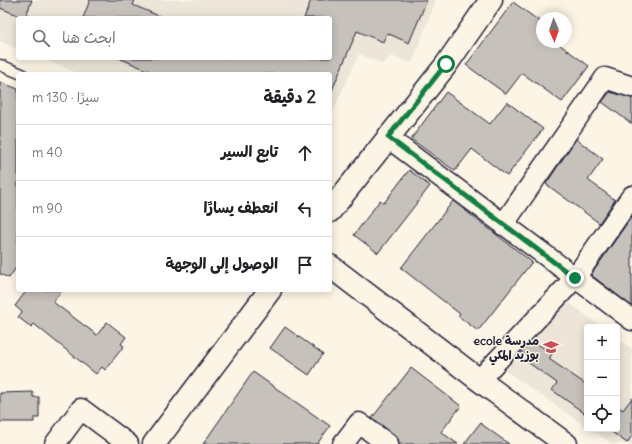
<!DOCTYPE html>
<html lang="ar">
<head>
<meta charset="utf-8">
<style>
	:root { --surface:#fff; --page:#f6f6f6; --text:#202124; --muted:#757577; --line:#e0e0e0 }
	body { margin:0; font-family:Delius,"Playpen Sans Arabic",sans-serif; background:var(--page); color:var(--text); direction:rtl }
	.controls { position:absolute; right:12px; bottom:12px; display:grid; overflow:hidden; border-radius:4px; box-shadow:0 2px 10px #0003 }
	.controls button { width:36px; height:36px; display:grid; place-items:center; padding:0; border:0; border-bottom:1px solid var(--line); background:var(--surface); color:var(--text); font:20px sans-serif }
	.compass { position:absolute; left:536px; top:12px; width:36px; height:36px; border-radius:50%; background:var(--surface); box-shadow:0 2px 10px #0003; rotate:178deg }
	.stop { position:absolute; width:12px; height:12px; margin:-9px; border:3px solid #0b8043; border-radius:50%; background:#fff }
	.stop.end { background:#0b8043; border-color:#fff; box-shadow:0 1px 4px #0008 }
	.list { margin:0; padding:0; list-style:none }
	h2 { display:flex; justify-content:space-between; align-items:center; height:52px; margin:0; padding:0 16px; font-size:17px }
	h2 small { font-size:13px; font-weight:400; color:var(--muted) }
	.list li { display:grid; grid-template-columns:26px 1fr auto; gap:12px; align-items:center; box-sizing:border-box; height:56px; padding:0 16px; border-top:1px solid var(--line) }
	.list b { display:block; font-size:15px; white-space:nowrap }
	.list em { font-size:13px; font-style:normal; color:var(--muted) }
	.icon { flex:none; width:22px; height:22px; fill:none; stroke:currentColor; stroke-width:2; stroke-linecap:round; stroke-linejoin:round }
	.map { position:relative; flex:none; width:632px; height:444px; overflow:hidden; direction:ltr }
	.search { position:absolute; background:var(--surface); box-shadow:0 2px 10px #0003; left:16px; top:16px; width:316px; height:44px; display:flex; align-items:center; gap:10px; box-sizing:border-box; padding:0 14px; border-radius:4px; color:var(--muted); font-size:15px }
	.panel { position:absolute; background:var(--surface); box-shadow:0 2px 10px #0003; left:16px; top:72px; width:316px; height:220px; border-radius:4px; direction:rtl }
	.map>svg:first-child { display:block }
	.built { fill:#ece5d8 }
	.building { fill:#c6c1bb; stroke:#22223b }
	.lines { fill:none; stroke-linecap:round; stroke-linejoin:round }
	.lane-casing { stroke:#22223b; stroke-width:13 }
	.street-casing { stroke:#22223b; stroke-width:23 }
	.secondary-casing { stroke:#22223b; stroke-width:25 }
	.lane { stroke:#fcf5e5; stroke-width:10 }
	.street { stroke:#fcf5e5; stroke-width:20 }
	.secondary { stroke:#fcf5e5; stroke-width:22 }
	.route { stroke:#0b8043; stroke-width:5 }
	.labels { text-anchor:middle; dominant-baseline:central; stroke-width:3; stroke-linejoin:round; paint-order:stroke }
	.poi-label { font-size:12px; font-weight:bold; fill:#22223b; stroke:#fcf5e5; text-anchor:end }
</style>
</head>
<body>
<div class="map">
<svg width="632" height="444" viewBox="0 0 632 444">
	<rect width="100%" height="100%" fill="#fcf5e5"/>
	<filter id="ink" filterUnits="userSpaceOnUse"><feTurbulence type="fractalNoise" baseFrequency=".025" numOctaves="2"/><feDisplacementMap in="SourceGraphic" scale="8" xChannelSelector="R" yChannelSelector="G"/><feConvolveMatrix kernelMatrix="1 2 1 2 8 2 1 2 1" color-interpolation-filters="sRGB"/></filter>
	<g filter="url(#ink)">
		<g class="built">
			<polygon points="0,0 436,0 412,63 391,56 383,64 359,54 330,118 330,74 80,74 41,58 330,58 330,18 18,18 18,49 0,41"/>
			<polygon points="554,292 602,327 587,327 587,427 500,367"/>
			<polygon points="617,338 632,349 632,444 612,444 590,429 617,429"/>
		</g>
		<g class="building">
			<polygon points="0,0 32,0 25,18 0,8"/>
			<polygon points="90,0 135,0 133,5 164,18 83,18"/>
			<polygon points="311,0 427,0 409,43 387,33 383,42 357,31 330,95 330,74 156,74 119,58 330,58 330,18 304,18"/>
			<polygon points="513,2 542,23 542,42 556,42 589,66 562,102 522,73 506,94 466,65"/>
			<polygon points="0,82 18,89 18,265 9,278 0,274"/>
			<polygon points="446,92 490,124 507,102 543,129 507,176 472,149 455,171 411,139"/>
			<polygon points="610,92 632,98 632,124 602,102"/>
			<polygon points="576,139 603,159 588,180 615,200 599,223 546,184"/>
			<polygon points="409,170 430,186 378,253 354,235 380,200 384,203"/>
			<polygon points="453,201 532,262 478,331 458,316 460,314 401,268"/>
			<polygon points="632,216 632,306 591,275"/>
			<polygon points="27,290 62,290 53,302 97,335 107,322 126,337 121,344 124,346 105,370 102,367 96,374 34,324 31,327 18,317 22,312 15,306"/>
			<polygon points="285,327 323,354 309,375 270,348"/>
			<polygon points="532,340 552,354 549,359 587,385 587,415 552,390 557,383 526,361 529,357 521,352"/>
			<polygon points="411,368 461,406 441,432 458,444 399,444 398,439 395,435 372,418"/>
			<polygon points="253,372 330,426 317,444 203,444"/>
			<polygon points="33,392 33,397 39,397 39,418 34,418 34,422 0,422 0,393"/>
			<polygon points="632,398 632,436 627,443 609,430 610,429 617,429 617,406 623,410"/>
			<polygon points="480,423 509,444 464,444"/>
		</g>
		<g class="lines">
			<g class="lane-casing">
				<polyline id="lane" points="0,65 22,74"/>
			</g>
			<g class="street-casing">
				<g id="street">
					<polyline points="387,137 632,320"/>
					<polyline points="503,225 605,78 632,87"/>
					<polyline points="479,380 575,278 632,196"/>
					<polyline points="55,444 81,409 128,444"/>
					<polyline points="343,444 359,423 388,444"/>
				</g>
			</g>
			<g class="secondary-casing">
				<g id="secondary">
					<polyline points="330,211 446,65 491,0"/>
					<polyline points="330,266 479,380 566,444"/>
					<polyline points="154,444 270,290"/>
				</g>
			</g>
			<use href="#lane" class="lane"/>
			<use href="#street" class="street"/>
			<use href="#secondary" class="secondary"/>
		</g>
	</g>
	<g class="lines" filter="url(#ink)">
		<polyline class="route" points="446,64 388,137 575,278"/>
	</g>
	<defs>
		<g id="school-bare" transform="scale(1.2)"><path d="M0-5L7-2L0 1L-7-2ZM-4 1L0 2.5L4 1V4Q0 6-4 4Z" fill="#d1495b" stroke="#fcf5e5" stroke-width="2.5" paint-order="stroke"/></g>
	</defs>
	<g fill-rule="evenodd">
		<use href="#school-bare" x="551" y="347"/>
	</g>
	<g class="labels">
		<g class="poi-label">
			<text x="539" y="340">ecole مدرسة<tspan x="539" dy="14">بوزيد المكي</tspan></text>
		</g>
	</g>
</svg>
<div class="controls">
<button>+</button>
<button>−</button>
<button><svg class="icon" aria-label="locate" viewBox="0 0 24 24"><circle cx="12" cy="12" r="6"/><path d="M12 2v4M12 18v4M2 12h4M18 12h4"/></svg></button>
</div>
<svg class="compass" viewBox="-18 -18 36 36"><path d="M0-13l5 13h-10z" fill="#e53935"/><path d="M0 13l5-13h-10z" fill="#757577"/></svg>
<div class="stop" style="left:446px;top:64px"></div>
<div class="stop end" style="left:575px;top:278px"></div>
<div class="search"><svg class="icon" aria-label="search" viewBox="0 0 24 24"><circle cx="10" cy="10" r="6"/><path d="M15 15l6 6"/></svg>ابحث هنا</div>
<section class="panel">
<h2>2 دقيقة<small>سيرًا · 130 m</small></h2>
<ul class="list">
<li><svg class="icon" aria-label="ahead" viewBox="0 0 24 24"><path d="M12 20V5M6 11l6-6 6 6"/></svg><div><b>تابع السير</b></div><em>40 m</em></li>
<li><svg class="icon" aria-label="left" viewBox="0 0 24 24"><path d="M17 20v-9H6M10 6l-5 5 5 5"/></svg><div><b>انعطف يسارًا</b></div><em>90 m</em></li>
<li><svg class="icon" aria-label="arrive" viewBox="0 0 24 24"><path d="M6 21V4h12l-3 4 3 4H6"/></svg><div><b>الوصول إلى الوجهة</b></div></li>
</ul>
</section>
</div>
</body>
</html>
